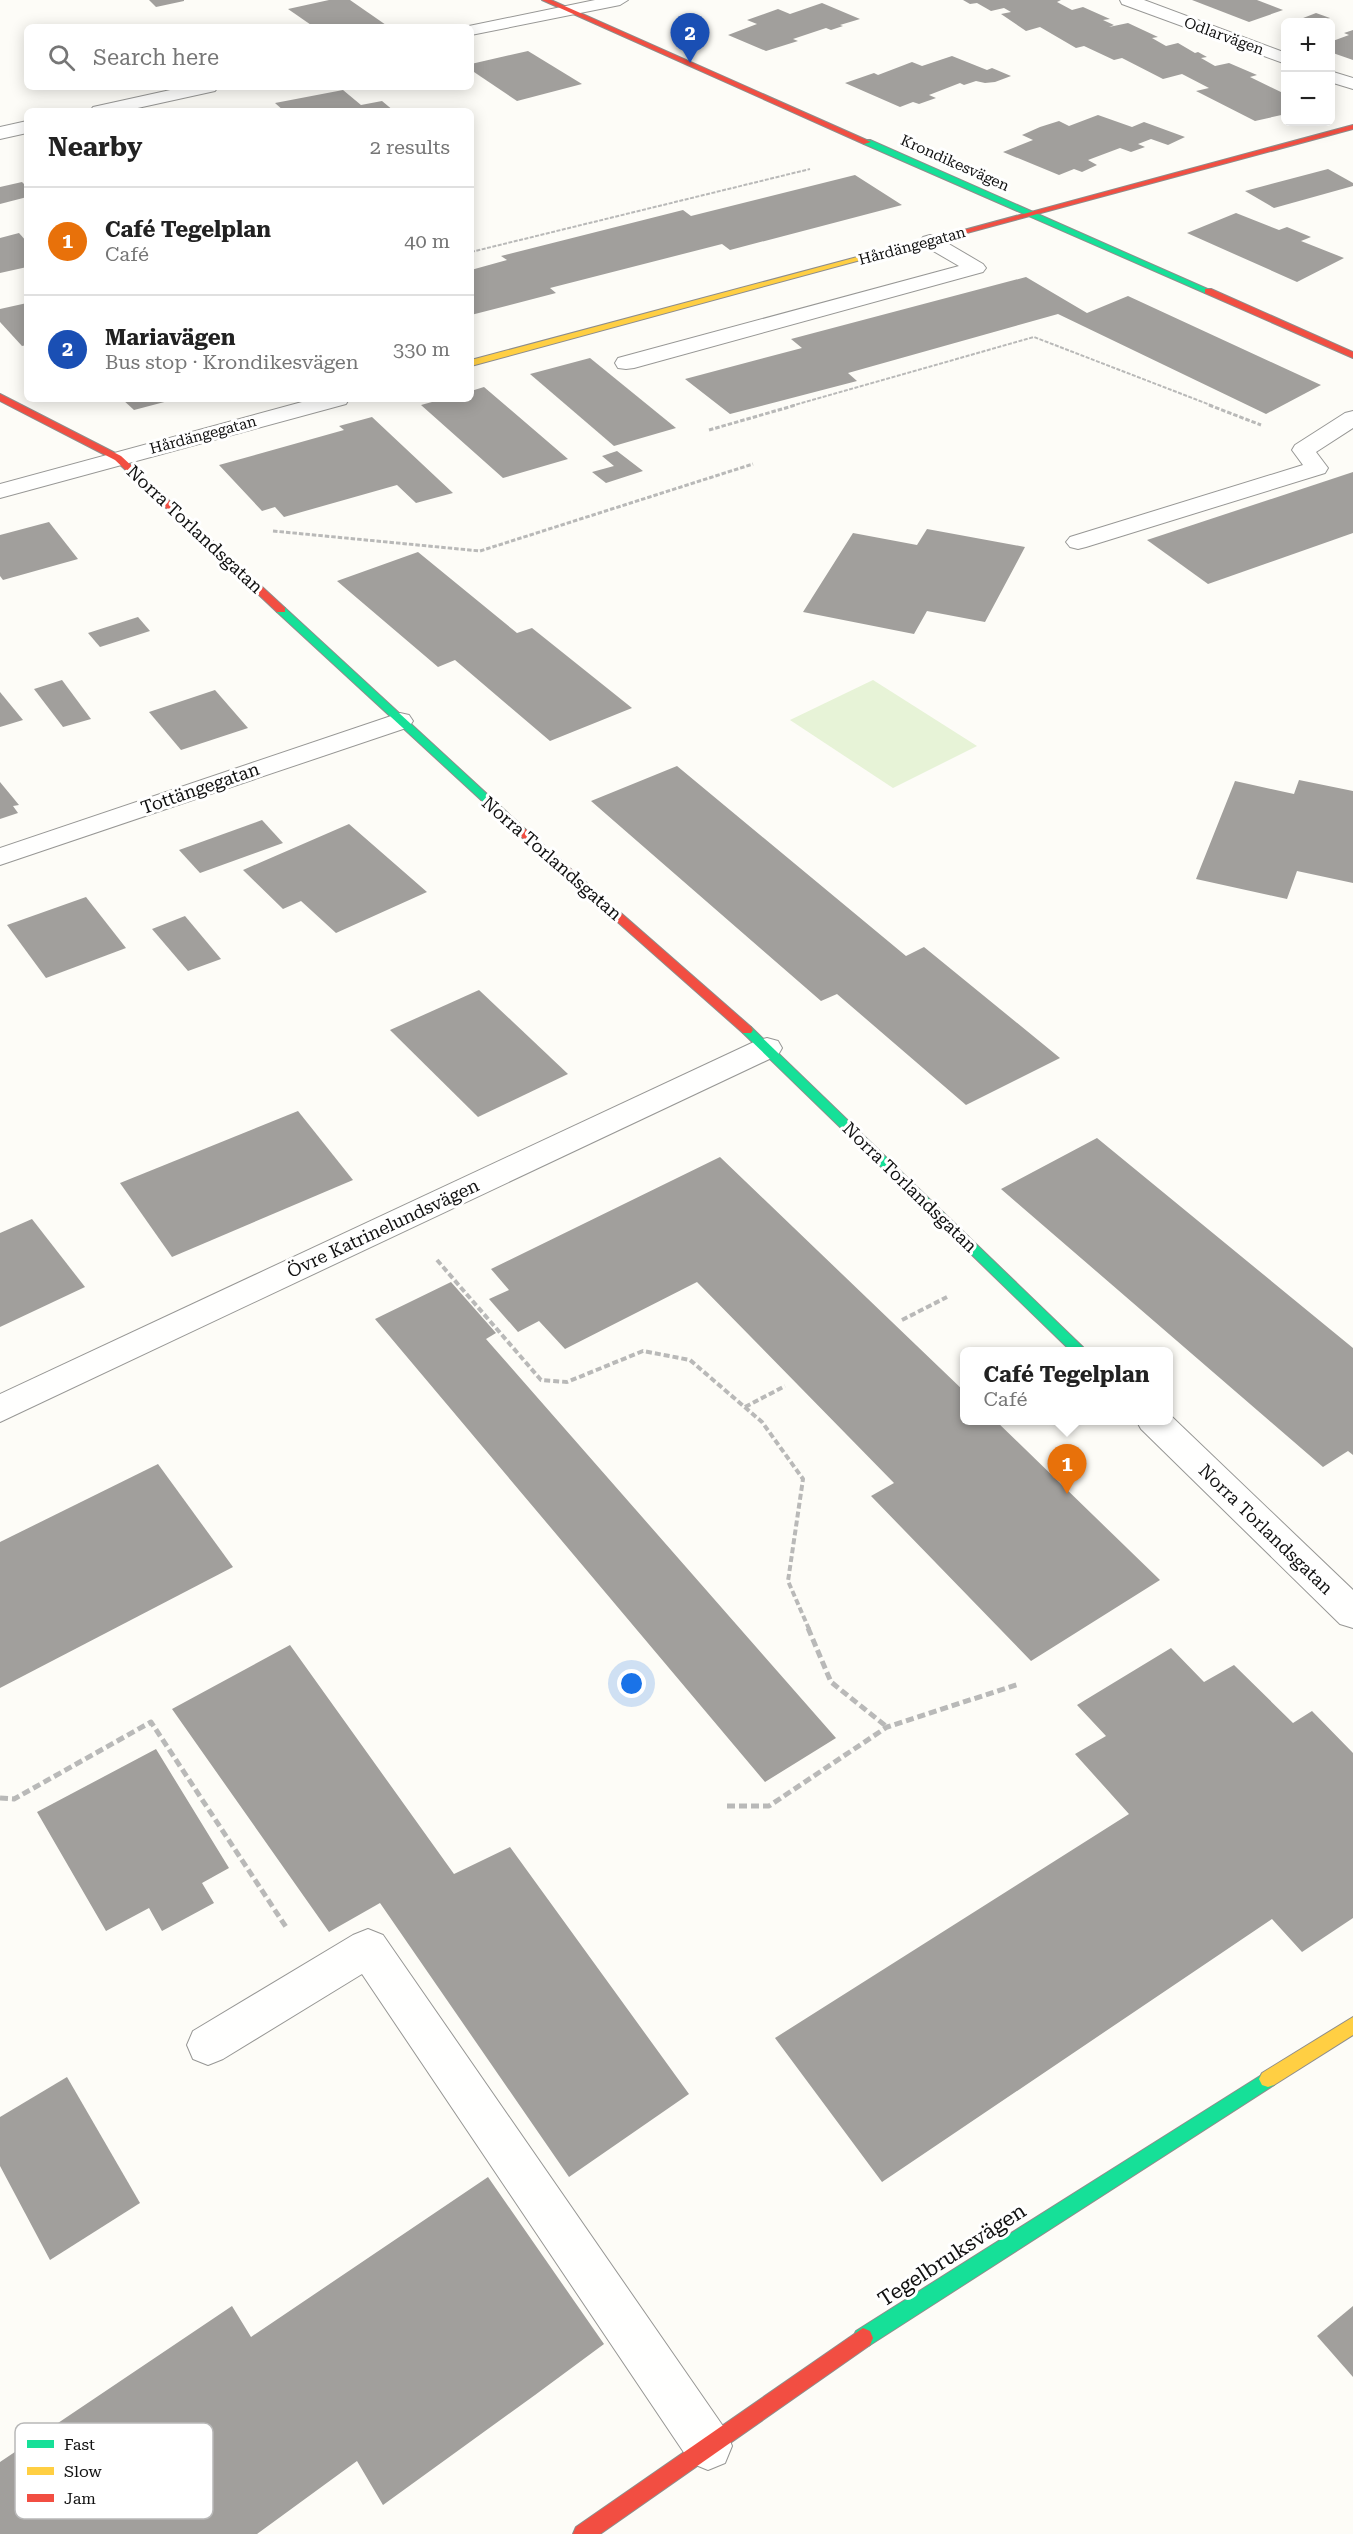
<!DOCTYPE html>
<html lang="en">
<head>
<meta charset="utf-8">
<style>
	:root { --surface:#fff; --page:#f2f2f2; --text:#222; --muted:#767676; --line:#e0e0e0; --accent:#2563eb }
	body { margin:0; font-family:"Roboto Serif",serif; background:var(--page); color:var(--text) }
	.controls { position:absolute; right:18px; top:18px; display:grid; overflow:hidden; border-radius:9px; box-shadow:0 3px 15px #0003 }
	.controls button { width:54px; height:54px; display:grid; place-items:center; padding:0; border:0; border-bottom:2px solid var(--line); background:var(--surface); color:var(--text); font:30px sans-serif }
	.you { position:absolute; left:632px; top:1684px; width:21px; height:21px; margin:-15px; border:4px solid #fff; border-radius:50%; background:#1a73e8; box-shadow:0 0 0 9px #1a73e833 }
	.badge { display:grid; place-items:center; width:39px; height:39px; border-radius:50%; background:var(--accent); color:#fff; font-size:20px; font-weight:700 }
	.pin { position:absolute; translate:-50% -50px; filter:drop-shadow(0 2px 3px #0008) }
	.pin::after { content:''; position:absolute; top:32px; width:21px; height:18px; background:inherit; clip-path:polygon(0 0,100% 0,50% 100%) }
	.popup { position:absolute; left:960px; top:1347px; width:213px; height:78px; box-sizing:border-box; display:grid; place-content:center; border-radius:9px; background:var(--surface); filter:drop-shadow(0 2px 4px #0005); font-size:20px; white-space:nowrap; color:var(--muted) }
	.popup b { font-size:22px; color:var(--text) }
	.popup::after { content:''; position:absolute; left:50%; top:100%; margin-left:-12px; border:12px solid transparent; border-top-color:var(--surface) }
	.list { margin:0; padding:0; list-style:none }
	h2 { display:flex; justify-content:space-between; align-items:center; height:78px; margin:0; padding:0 24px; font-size:26px }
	h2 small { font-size:20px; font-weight:400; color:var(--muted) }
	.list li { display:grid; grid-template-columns:39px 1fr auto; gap:18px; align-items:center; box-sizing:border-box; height:108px; padding:0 24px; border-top:2px solid var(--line) }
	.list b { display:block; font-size:22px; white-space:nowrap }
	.list p { margin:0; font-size:20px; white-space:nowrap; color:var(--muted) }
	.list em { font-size:20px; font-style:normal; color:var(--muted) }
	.icon { flex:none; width:33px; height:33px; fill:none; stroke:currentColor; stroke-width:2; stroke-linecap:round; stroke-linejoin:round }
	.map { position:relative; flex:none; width:1353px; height:2534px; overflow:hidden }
	.search { position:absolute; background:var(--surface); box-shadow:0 3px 15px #0003; left:24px; top:24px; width:450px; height:66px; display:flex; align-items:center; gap:15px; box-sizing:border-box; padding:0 21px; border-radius:9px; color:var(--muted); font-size:22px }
	.panel { position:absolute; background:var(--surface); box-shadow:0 3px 15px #0003; left:24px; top:108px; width:450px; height:294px; border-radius:9px }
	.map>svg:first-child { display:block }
	.green { fill:#e7f3d7 }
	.building { fill:#a19f9c }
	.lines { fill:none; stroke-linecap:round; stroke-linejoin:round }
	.lane-casing { stroke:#979795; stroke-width:2 }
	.street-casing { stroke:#979795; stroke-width:2 }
	.fast-casing { stroke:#8e8d8b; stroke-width:2 }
	.slow-casing { stroke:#8e8d8b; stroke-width:2 }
	.jam-casing { stroke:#8e8d8b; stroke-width:2 }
	.path-far3 { stroke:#b9b9b8; stroke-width:2; stroke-dasharray:4 1.5; stroke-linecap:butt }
	.path-far2 { stroke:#b9b9b8; stroke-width:3; stroke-dasharray:4.5 2; stroke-linecap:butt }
	.path-far1 { stroke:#b9b9b8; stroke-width:4; stroke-dasharray:6 3; stroke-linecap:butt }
	.path { stroke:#b9b9b8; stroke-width:5; stroke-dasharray:8 4; stroke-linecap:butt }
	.lane { fill:#fffffe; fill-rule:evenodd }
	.street { fill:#fffffe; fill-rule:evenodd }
	.fast { fill:#16e098; fill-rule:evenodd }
	.slow { fill:#ffcf43; fill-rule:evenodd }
	.jam { fill:#f24e42; fill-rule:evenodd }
	.labels { text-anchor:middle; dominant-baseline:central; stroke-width:6; stroke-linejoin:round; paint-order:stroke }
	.far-street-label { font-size:15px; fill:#111; stroke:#fff }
	.street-label { font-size:18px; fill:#111; stroke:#fff }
	.near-street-label { font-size:21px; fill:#111; stroke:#fff }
	.key { fill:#fff; stroke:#b8b8b8; stroke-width:1.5 }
	.key-label { font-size:16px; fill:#111 }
</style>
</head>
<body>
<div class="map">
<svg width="1353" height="2534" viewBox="0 0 1353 2534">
	<rect width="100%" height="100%" fill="#fdfcf7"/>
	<polygon class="green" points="873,680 977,746 893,788 790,720"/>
	<g class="building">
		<polygon points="149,0 184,0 184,1 156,7"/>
		<polygon points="329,0 350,0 386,25 314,27 288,9"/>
		<polygon points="963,0 1061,0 1057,2 1072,10 1083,7 1110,19 1103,20 1114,25 1109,27 1128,23 1158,37 1152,38 1166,46 1178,43 1195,53 1198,52 1207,57 1201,58 1215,66 1229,63 1257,75 1250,77 1283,93 1286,91 1286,114 1255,121 1196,91 1209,88 1182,74 1163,79 1122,58 1114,60 1084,46 1076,48 1040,27 1026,31 1001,14 1011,12 1004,8 991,11 977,3 970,4"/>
		<polygon points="1192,0 1257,0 1283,10 1249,22"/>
		<polygon points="822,3 860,19 840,25 843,26 831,30 826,28 793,39 798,41 766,51 728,35 757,24 747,20 778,9 790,14"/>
		<polygon points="1316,13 1330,18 1319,22 1298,20"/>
		<polygon points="1353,30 1353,60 1330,52 1330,42 1349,35 1344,33"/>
		<polygon points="528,51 582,84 517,101 471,70 471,64"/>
		<polygon points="952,56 987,70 992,68 1011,76 995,82 985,83 976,81 964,85 960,83 929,95 936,98 919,104 913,102 900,107 845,83 874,73 878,75 912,62 922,66"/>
		<polygon points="343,90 361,105 382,101 394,111 284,111 275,103"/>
		<polygon points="1098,115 1132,127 1144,122 1185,137 1168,145 1151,139 1138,144 1145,147 1131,152 1120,148 1088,160 1097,165 1082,172 1074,169 1059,175 1003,152 1033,140 1022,135 1040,127 1059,121 1069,126"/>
		<polygon points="1328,169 1353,183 1353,186 1274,208 1245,191"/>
		<polygon points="855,175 902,205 730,250 722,244 550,288 556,293 471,315 471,270 507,260 501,256 683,210 691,216"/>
		<polygon points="22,182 27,187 27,197 0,204 0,187"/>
		<polygon points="1236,213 1279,230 1287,227 1311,237 1301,241 1344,258 1297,282 1187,233"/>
		<polygon points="19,233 27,242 27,267 0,273 0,238"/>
		<polygon points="1026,277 1087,313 1128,296 1321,385 1266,414 1058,314 848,373 857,381 730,414 685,379 802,348 791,339"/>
		<polygon points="27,303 27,345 22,346 0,322 0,309"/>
		<polygon points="590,358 676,428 614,446 530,374"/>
		<polygon points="484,387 568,459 503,478 421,405 443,399 471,399 471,391"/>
		<polygon points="122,399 172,399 172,400 134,410"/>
		<polygon points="372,417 453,493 416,503 397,485 284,517 275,507 262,511 219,465 344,430 339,426"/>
		<polygon points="617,451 643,471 606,483 592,472 614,466 602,456"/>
		<polygon points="1353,472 1353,533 1208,584 1147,540"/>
		<polygon points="49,522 78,559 3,580 0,576 0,535"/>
		<polygon points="927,529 1025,547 985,622 927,611 914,634 803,612 853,533 917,545"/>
		<polygon points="418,552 517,633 532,628 632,708 550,741 455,660 438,667 337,581"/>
		<polygon points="138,617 150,631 100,647 88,633"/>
		<polygon points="62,680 91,719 63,727 34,689"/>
		<polygon points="215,690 248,728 181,750 149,712"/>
		<polygon points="0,692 23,720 0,727"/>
		<polygon points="677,766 906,956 924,947 1060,1058 966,1105 837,994 821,1001 591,801"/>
		<polygon points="1299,780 1353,791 1353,883 1297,871 1287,899 1196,879 1235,781 1294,794"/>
		<polygon points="0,782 19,805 13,806 18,813 0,819"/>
		<polygon points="262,820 283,843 200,873 179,850"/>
		<polygon points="349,824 427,892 336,933 301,901 283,909 243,870"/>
		<polygon points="86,897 126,948 46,978 7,925"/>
		<polygon points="185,916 221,959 188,971 152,929"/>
		<polygon points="479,990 568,1074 478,1117 390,1030"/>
		<polygon points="298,1111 353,1180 172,1257 120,1183"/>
		<polygon points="1097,1138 1353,1348 1353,1455 1348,1451 1323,1467 1001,1189"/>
		<polygon points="720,1157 965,1392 965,1420 995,1420 1160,1580 1031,1661 871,1496 894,1483 697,1282 565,1349 539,1321 518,1332 489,1299 509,1290 491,1269"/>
		<polygon points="32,1219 85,1287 0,1327 0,1233"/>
		<polygon points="451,1282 496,1333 486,1339 836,1738 765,1782 375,1319"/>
		<polygon points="158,1464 233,1567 0,1688 0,1542"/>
		<polygon points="290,1645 454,1874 510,1847 689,2094 569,2177 380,1903 329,1932 172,1709"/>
		<polygon points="1171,1648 1204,1682 1234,1665 1293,1723 1312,1711 1353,1753 1353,1918 1302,1952 1272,1919 882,2182 775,2038 1129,1814 1075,1754 1106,1736 1077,1705"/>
		<polygon points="156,1749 229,1868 202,1883 214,1903 162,1931 149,1908 106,1931 37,1812"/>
		<polygon points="67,2077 140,2203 50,2260 0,2166 0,2117"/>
		<polygon points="488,2177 604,2344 535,2395 383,2505 357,2461 257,2534 0,2534 0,2462 232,2306 251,2337"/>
		<polygon points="1353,2306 1353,2377 1317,2336"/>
	</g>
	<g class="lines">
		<g class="lane-casing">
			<g id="lane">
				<polygon points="930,235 937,237 983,264 986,268 983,272 634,368 626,369 618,368 615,363 618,358 959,266 923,245 920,241 923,237"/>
				<polygon points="1353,411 1353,428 1316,452 1328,468 1325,473 1086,547 1078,549 1070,547 1066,542 1070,537 1303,465 1292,450 1295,445 1345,413"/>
				<polygon points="368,1929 383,1935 725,2429 732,2446 725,2463 708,2470 691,2463 362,1974 223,2059 208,2065 193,2059 187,2045 193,2031 353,1935"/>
			</g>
		</g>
		<g class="street-casing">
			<g id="street">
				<polygon points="595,0 628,0 620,5 471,35 471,27 464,27"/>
				<polygon points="1120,0 1144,0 1286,53 1286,64 1122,4"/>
				<polygon points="1330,71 1353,78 1353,89 1330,82"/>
				<polygon points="184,87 218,87 215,91 124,111 90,111 93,107"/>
				<polygon points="27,121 27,133 0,139 0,127"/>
				<polygon points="313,399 349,399 346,404 0,498 0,484"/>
				<polygon points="400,713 409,715 413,721 409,727 0,865 0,848"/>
				<polygon points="767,1038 778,1041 782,1048 778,1055 0,1422 0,1394 756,1041"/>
				<polygon points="1169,1414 1353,1590 1353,1628 1340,1624 1141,1429 1136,1420 1169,1420"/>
			</g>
		</g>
		<g class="fast-casing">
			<g id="fast">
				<polygon points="864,140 870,140 1212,291 1205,293 864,144"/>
				<polygon points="281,607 285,608 525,829 525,833 517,833 277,612 276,610"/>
				<polygon points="747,1026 751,1027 1088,1352 1072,1352 743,1033 741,1030 743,1027"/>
				<polygon points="1268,2071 1274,2073 1277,2079 1274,2085 870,2345 863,2348 856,2345 853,2338 856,2331"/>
			</g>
		</g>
		<g class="slow-casing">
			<g id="slow">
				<polygon points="861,256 868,258 471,366 471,360"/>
				<polygon points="1353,2017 1353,2035 1274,2085 1268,2087 1262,2085 1259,2079 1262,2073"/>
			</g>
		</g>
		<g class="jam-casing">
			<g id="jam">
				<polygon points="542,0 551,0 871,142 864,144"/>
				<polygon points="1353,125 1353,129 867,260 860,258"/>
				<polygon points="1205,289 1211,289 1353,352 1353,358 1205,293"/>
				<polygon points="0,394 121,456 285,608 285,612 277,612 115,460 0,401"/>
				<polygon points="521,828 525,829 751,1027 753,1030 751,1033 743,1033 517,833 517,829"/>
				<polygon points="863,2328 870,2331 873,2338 870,2345 600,2534 573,2534 576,2527"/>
			</g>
		</g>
		<g class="path-far3">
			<polyline points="471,252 810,169"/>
			<polyline points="791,406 1034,337 1213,406"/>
		</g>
		<g class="path-far2">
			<polyline points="1209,405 1261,425"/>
			<polyline points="709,430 796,405"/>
			<polyline points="273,531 480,551 753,464"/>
		</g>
		<g class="path-far1">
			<polyline points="437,1260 541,1380 567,1382 643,1351 690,1360 762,1422 803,1479 788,1581 809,1629"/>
			<polyline points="902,1320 947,1297"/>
			<polyline points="745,1407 785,1386"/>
		</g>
		<g class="path">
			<polyline points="808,1628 831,1682 887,1727"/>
			<polyline points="0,1798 14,1799 151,1722 286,1927"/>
			<polyline points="727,1806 769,1806 887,1727 1019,1684"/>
		</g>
		<use href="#lane" class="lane"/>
		<use href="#street" class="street"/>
		<use href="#fast" class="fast"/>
		<use href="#slow" class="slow"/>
		<use href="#jam" class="jam"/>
	</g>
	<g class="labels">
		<g class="far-street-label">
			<text transform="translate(1224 36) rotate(20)">Odlarvägen</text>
			<text transform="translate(955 163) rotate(24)">Krondikesvägen</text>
			<text transform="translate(912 246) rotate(-15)">Hårdängegatan</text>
			<text transform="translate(203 435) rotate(-15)">Hårdängegatan</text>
		</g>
		<g class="street-label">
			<text transform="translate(195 529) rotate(43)">Norra Torlandsgatan</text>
			<text transform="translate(200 788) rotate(-19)">Tottängegatan</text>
			<text transform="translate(552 858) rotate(41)">Norra Torlandsgatan</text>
			<text transform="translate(910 1187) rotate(44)">Norra Torlandsgatan</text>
			<text transform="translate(383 1228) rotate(-25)">Övre Katrinelundsvägen</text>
			<text transform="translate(1266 1529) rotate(44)">Norra Torlandsgatan</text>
		</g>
		<g class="near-street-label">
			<text transform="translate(952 2255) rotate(-33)">Tegelbruksvägen</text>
		</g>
	</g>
	<rect x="15" y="2423" width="198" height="96" rx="9" class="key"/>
	<rect x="27" y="2440" width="27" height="8" fill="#16e098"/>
	<rect x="27" y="2467" width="27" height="8" fill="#ffcf43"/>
	<rect x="27" y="2494" width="27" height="8" fill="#f24e42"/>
	<g class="key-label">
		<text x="64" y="2450">Fast</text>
		<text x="64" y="2477">Slow</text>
		<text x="64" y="2504">Jam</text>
	</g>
</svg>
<div class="controls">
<button>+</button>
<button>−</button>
</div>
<div class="you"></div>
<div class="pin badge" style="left:1067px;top:1494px;background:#e8710a">1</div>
<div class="popup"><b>Café Tegelplan</b>Café</div>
<div class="pin badge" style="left:690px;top:63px;background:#1a4fb4">2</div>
<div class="search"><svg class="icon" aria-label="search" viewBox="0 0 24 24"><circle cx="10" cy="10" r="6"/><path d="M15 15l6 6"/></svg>Search here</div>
<section class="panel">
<h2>Nearby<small>2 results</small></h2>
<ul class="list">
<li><span class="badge" style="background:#e8710a">1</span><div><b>Café Tegelplan</b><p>Café</p></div><em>40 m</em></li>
<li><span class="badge" style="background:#1a4fb4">2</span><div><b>Mariavägen</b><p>Bus stop · Krondikesvägen</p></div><em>330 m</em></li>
</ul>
</section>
</div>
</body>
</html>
